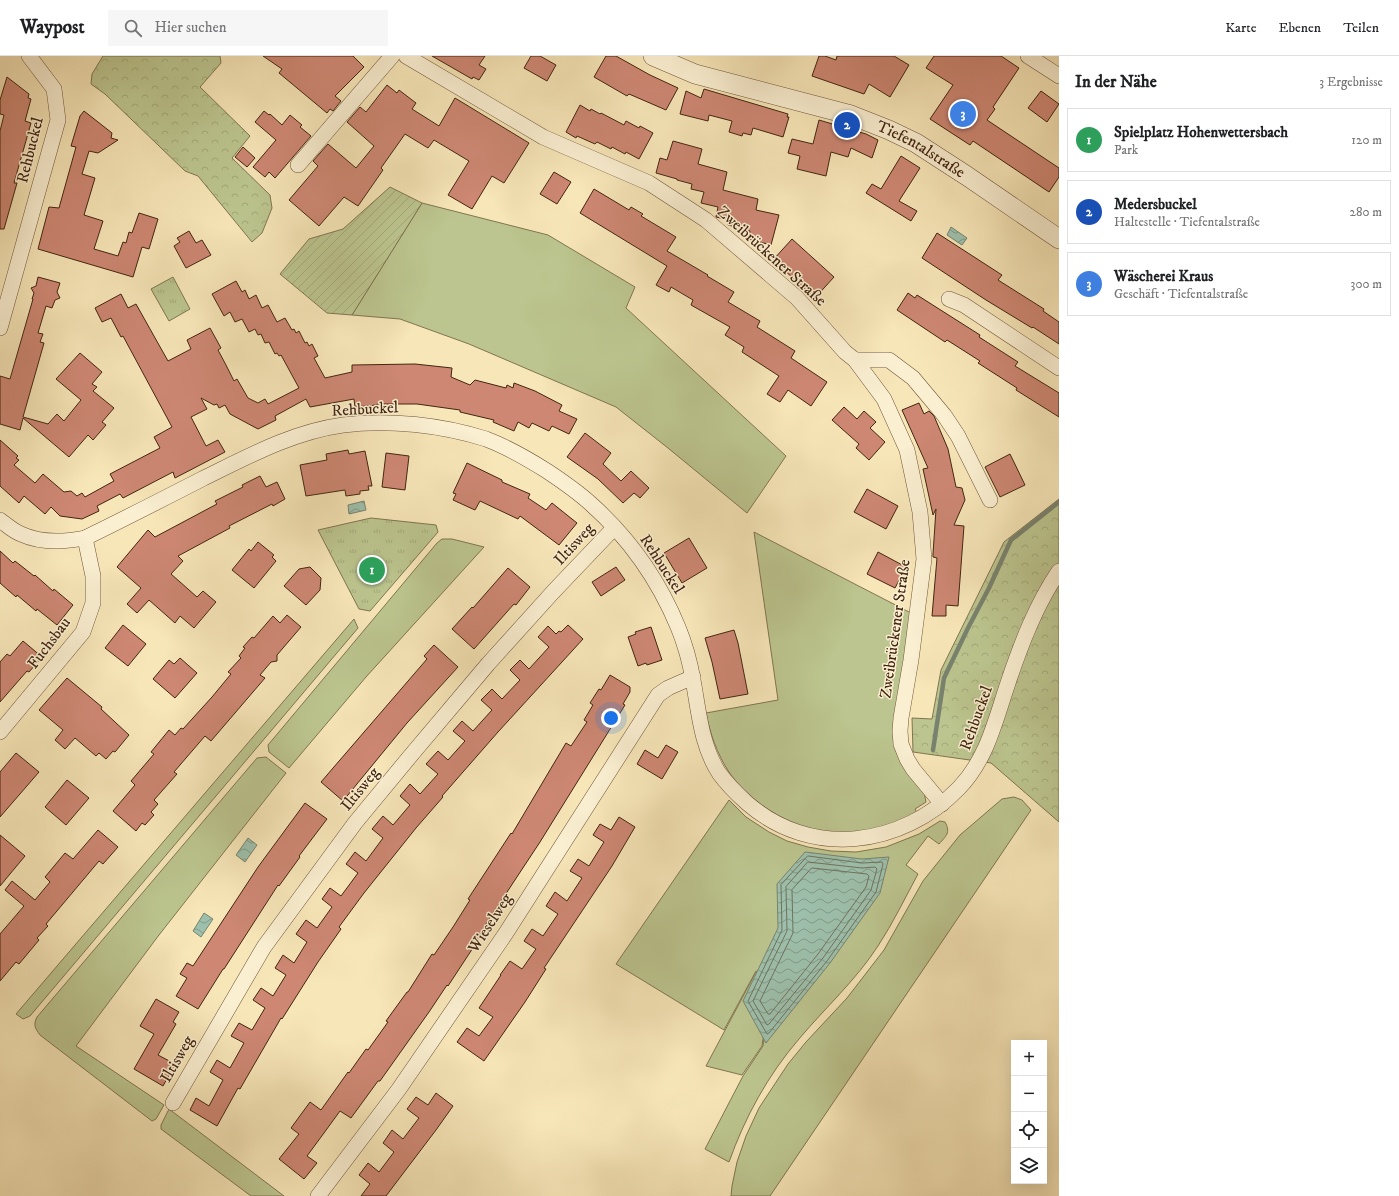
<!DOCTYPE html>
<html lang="de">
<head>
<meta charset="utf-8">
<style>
	:root { --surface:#fff; --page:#f6f6f6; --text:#202124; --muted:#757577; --line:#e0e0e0; --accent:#8f2418 }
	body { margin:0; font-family:"IM FELL DW Pica",serif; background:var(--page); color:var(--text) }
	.controls { position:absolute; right:12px; bottom:12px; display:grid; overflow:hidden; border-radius:0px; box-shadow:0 4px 16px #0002 }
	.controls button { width:36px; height:36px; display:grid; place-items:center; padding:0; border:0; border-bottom:1px solid var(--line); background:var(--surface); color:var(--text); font:20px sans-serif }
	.you { position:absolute; left:611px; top:662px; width:14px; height:14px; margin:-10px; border:3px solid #fff; border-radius:50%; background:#1a73e8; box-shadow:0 0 0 6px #1a73e833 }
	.badge { display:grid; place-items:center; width:26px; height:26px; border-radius:50%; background:var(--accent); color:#fff; font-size:13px; font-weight:700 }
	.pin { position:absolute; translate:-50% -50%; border:2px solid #fff; box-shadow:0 1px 4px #0006 }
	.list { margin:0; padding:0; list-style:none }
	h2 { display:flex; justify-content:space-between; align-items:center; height:52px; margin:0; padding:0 16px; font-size:17px }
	h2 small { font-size:13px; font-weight:400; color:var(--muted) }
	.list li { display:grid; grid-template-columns:26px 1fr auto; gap:12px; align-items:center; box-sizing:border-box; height:64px; margin:0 8px 8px; padding:0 8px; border:1px solid var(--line); border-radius:0px }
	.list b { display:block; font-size:15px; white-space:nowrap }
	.list p { margin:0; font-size:13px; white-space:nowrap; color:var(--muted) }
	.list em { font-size:13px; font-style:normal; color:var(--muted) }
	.icon { flex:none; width:22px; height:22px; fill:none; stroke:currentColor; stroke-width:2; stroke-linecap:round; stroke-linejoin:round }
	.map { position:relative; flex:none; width:1059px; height:1140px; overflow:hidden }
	header { display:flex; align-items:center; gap:24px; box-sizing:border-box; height:56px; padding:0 20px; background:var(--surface); border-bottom:1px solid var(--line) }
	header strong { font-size:19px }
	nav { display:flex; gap:22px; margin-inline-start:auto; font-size:14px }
	.search { width:280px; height:36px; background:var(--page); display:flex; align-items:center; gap:10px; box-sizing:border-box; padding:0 14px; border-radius:0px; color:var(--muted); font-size:15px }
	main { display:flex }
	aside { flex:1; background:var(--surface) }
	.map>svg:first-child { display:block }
	.grass { fill:#bcc58f; stroke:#807550 }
	.forest { fill:url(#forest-crowns); stroke:#807550 }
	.park { fill:url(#park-tufts); stroke:#807550 }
	.garden { fill:url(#garden-furrows); stroke:#807550 }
	.water { fill:url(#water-waves); stroke:#79826e }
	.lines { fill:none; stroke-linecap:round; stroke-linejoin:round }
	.shore { stroke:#70725e; stroke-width:1 }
	.stream { stroke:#79826e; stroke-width:4.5 }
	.building { fill:#cd8773; stroke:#432511 }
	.minor-casing { stroke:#70553b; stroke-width:16 }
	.tertiary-casing { stroke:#70553b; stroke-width:20 }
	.minor { stroke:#faefd1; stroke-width:15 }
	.tertiary { stroke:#faefd1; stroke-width:19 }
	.labels { text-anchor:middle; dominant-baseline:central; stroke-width:3; stroke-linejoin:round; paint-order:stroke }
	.street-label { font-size:16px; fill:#432511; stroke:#faefd1 }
</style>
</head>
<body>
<header>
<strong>Waypost</strong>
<div class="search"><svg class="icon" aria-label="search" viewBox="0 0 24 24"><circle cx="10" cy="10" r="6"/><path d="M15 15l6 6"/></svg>Hier suchen</div>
<nav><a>Karte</a><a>Ebenen</a><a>Teilen</a></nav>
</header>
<main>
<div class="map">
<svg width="1059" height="1140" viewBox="0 0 1059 1140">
	<defs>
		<pattern id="forest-crowns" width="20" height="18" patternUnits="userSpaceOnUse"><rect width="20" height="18" fill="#bcc58f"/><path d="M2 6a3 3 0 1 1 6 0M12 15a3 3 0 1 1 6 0" fill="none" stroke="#a3a97a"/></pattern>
		<pattern id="park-tufts" width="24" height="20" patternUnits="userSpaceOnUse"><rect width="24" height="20" fill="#bcc58f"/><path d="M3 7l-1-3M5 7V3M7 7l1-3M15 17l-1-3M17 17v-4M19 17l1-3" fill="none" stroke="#a3a97a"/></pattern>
		<pattern id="garden-furrows" width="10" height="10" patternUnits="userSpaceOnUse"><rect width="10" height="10" fill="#bcc58f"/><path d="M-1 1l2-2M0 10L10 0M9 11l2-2" fill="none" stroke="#a3a97a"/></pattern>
		<pattern id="water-waves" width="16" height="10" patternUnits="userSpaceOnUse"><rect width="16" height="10" fill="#9dc0ac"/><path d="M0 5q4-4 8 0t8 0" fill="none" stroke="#829c8b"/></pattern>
	</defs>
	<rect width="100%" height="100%" fill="#f7e6b8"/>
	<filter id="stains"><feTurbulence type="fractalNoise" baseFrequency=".005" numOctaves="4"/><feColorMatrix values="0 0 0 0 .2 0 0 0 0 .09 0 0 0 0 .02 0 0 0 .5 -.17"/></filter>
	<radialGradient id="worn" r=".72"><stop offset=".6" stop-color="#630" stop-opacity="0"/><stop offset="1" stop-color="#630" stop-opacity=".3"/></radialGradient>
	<g class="grass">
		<polygon points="422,147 548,179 635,231 626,252 786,400 747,457 668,392 616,351 469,288 400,263 352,259"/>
		<path d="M754 476 911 557 896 669 924 736 926 746 915 753 918 758C900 766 881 774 861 776 843 778 817 776 801 770 774 760 745 740 729 716 717 698 710 677 706 657L778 644Z"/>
		<polygon points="442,483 452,483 484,491 366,621 289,712 269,696 268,689 437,487"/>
		<polygon points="354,563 358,572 30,960 23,963 16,958"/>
		<path d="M266 701 286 717 159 879 76 990 164 1049 156 1063 152 1065 40 979C35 972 33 969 37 961L257 702Z"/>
		<polygon points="1014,741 1022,744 1031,754 770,1140 731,1140 732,1130 737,1106 746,1080 759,1052 788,1008 806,986 847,942 884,894 923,825 960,779 1002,743"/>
		<path d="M729 744 746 761 769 776 787 785 808 791 831 795 856 796 886 791 919 778 940 765 945 766C951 777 946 780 939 788L928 780 906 809 918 818C905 842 893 867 878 890 856 924 825 952 799 983 768 1019 745 1061 729 1106L705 1093 743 1020 763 990 772 923 756 915 724 974 616 908Z"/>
		<polygon points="756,916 771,924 762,990 742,1019 706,1010"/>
		<polygon points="169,1053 284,1140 251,1140 161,1073 161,1069"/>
	</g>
	<g class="forest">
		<polygon points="103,0 220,0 221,7 200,31 250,80 232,102 270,139 272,152 262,177 252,186 198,120 185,115 105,38 91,28 92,18"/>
		<polygon points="1059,443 1059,766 991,707 913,696 912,662 932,663 941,614 1004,486"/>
	</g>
	<g class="park">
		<polygon points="173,221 190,253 169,265 151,233"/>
		<polygon points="371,462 436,469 438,476 370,555 359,553 318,474"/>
	</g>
	<polygon class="garden" points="390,131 422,147 352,259 327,257 280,218 309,183 343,173"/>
	<g class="water">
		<polygon points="951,171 967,182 962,189 947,179"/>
		<polygon points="364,445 366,454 349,458 348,449"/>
		<polygon points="248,782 257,789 245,806 236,799"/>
		<polygon points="805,796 862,803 889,801 880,837 830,907 766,987 743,945 778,872 777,828"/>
		<polygon points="204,857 213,863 201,881 193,875"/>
	</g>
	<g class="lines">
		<g class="shore">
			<polygon points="808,800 862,807 882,806 883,808 876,836 827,905 769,977 767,978 748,945 782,874 781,829"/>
			<polygon points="808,806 862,812 875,811 877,813 871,834 823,902 769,968 767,969 753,945 787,875 786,831"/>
			<polygon points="812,812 867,818 869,820 866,831 818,898 770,958 768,958 760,945 793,877 792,834"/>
		</g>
		<polyline class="stream" points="933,694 944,622 968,572 989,532 1011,484 1059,446"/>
	</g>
	<g class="building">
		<polygon points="263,0 353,0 364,11 335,40 341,45 333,55 330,53 327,57 279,17 282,13"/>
		<polygon points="432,0 485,0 479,9 486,13 479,24 473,21 472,23"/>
		<polygon points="531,0 540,0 556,9 547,25 524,12"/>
		<polygon points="606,0 616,0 650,19 678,32 666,54 629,38 627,40 594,21"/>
		<polygon points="819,0 825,0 836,4 837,0 894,0 909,9 890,41 869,28 864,38 812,20"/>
		<polygon points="934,0 1001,0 1019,12 993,51 995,53 987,64 1059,112 1059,121 1049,136 973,85 970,89 930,63 953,29 926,12"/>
		<polygon points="7,21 29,38 28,42 31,43 25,65 31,67 14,127 17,127 4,173 0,173 0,75 4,59 0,58 0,44"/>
		<polygon points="387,29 397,37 399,34 416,47 412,53 439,70 455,42 529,87 504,127 492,120 472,153 448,139 469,105 434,84 428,92 405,78 381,112 383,114 358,150 344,141 319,170 289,144 318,110 313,105 328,88 356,112 374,90 347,66 360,51 366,56"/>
		<polygon points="704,33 788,58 787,61 789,61 783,81 753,72 751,79 743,77 742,80 729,76 732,65 709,59 708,65 680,58 686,35 701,42"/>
		<polygon points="1041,35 1059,48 1047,66 1028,52"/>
		<polygon points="580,49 590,55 591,53 600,58 601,57 624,69 626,65 639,72 640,70 653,77 639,103 626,96 625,98 612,91 611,93 597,86 595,88 577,80 576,82 566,76"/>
		<polygon points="84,55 112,77 111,82 118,84 98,97 89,95 82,118 95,122 84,159 103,165 94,193 118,200 123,186 126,187 129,176 132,177 139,157 158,163 149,193 142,191 133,221 38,193 49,151 59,152 76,91 71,90 80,60"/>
		<polygon points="264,55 269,59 270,58 282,69 290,59 302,69 300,71 311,80 275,122 269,116 265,121 253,111 276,84 255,66"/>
		<polygon points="819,64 866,78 878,84 872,102 851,92 848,101 831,96 826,120 797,113 800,100 788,97 792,83 813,88"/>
		<polygon points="673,85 702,93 698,108 727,116 723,134 758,143 756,154 779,159 771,189 748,183 750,175 728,169 729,164 716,161 718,151 701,147 704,136 691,133 692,128 677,124 677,123 656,117 660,102 667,104"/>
		<polygon points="243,91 255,102 247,111 235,101"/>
		<polygon points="901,100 920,112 899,145 917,155 911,165 866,137 872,128 881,133"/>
		<polygon points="554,116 571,126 557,148 540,138"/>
		<polygon points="594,133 629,154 631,151 643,158 641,160 676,181 667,195 708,219 707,220 734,236 728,246 760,265 757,271 795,295 791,302 827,326 811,350 788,334 780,346 767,338 779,320 742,296 744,291 725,279 730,271 691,249 693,244 671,231 669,236 656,229 667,210 580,157"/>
		<polygon points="189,175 196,187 202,184 211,199 186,212 174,190 180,186 177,182"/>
		<polygon points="937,177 1002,219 998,224 1044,253 1043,255 1059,266 1059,288 1033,271 1032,272 986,244 922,202"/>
		<polygon points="792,183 834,221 815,242 773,204"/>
		<polygon points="38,221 60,227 57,236 60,242 55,244 52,252 46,250 38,277 43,278 40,286 44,287 23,361 48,368 57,358 64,365 81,344 56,323 80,297 102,316 92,328 97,331 93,335 114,352 102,366 106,369 93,384 88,379 69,401 23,362 20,374 0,368 0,320 10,323 33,243 32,243 34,237 31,232 36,230"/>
		<polygon points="236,225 242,236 245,234 249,243 256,239 262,252 268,249 277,266 285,262 292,274 294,273 296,277 299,275 305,287 307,286 309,290 312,288 318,300 314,302 325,322 352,316 352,309 415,308 452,312 451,321 470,329 475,324 506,332 507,329 513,332 514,327 535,335 562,349 559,355 577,363 569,378 552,370 549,375 532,367 529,372 518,366 514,375 493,366 494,364 460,356 460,354 417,348 377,348 377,349 355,351 354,343 310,351 306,343 275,360 276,364 258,373 230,358 225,349 219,352 217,348 214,349 201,342 207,353 191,361 206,390 218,384 225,396 175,422 173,416 123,442 120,438 97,450 99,455 82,463 60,460 51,451 45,458 24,440 19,447 0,430 0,384 18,400 16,402 19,404 14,409 35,427 43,418 64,436 71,435 77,440 82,437 85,441 114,425 110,418 160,392 154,381 172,371 123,280 121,281 111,262 102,266 95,252 121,238 128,252 136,248 168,305 191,293 187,284 210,272 221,292 218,294 226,309 234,325 237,323 248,342 258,347 265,343 268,348 299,332 281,299 279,300 277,297 275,298 269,286 265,287 261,278 258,279 255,273 249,276 242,263 235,266 230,256 224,260 212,238"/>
		<polygon points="908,237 915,242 917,239 980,279 979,281 1018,306 1015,310 1059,337 1059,361 1016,334 1017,332 978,307 980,305 947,284 945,286 897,254"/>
		<polygon points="919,347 924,358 929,355 934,360 948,393 956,431 962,432 965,444 954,469 964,470 958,550 946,549 946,560 932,560 937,502 933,501 933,498 936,453 933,459 923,413 928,412 902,354"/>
		<polygon points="844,351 857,363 864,355 876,366 870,372 885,386 869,404 856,392 859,388 832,364"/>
		<polygon points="585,377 611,397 603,408 621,425 631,415 649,432 640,442 634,437 623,447 598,423 567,401"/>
		<polygon points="348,394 349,398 365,395 372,430 368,430 369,434 360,435 360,438 346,440 345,434 306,440 300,409 327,404 326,398"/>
		<polygon points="386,397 409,400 405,434 382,431"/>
		<polygon points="1010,398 1025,429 1000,441 985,411"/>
		<polygon points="467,407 502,424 502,426 530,438 528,442 546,454 552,447 577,467 559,489 520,460 518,463 480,445 475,454 453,444 456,438 453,437"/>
		<polygon points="260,420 266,431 277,426 285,443 273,450 272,448 229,470 230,472 178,500 183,505 171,518 197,541 203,535 216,546 194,572 180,560 175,567 149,544 137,557 127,548 141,532 117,511 148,474 155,481 217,448 215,445 243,431 242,429"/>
		<polygon points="867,433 898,450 886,473 854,456"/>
		<polygon points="689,482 707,512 682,527 664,497"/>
		<polygon points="258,486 274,499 272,501 276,505 254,532 232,514 249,493 251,495"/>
		<polygon points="0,495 13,507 15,505 34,520 35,519 53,535 54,533 73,549 57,569 37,553 36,555 17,539 16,541 0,527"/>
		<polygon points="878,496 906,511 895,532 867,518"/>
		<polygon points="310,511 321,522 320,534 306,549 284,530 299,513"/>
		<polygon points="616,511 625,524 601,540 592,526"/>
		<polygon points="508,512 530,531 516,549 514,548 474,593 452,573 472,551 473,552"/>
		<polygon points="287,559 301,571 277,599 277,605 271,606 260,619 265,622 211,685 205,680 174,716 177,718 154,744 158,748 151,756 154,759 145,769 142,767 136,775 113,755 135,729 131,725 154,698 151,696 169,674 175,679 181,672 183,673 212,641 231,618 228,616 241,602 239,600 245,592 243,591 252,581 254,582 273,560 280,567"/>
		<polygon points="123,569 146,588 128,610 105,592"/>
		<polygon points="568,569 583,583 498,676 442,740 443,741 416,772 364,837 339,871 341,873 318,906 282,963 281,962 240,1033 238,1032 217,1070 190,1054 196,1042 209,1050 223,1024 210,1016 217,1004 230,1012 244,987 231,980 239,967 252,974 265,952 253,944 261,932 273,940 286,919 275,912 283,899 294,907 307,886 296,878 306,864 317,872 332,851 322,843 330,832 341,840 358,817 346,808 355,796 366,805 383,782 372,773 383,760 393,769 410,749 400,740 410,728 420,738 438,718 426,708 438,695 448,704 465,685 453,675 462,665 473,675 492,654 481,644 492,633 502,643 520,624 510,614 520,604 529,613 549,591 538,581 548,570 556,578 559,575 561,576"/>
		<polygon points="651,571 662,604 647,609 646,607 638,610 628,581 636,578 635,576"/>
		<polygon points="734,574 738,587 748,638 720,643 712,606 705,582"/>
		<polygon points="23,585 42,601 29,616 27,615 0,646 0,606 7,598 10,600"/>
		<polygon points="434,589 458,611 407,667 343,745 321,726 427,603 424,600"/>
		<polygon points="180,602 197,617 175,642 153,623 169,604 174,608"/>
		<polygon points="610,619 630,631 630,636 623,648 625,649 540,786 484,871 486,872 448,930 447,929 429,956 380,1025 378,1025 351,1062 340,1055 324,1077 307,1100 317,1107 304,1123 279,1103 299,1078 291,1072 310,1046 321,1054 348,1016 349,1017 366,993 368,994 388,966 386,965 407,936 408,936 432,898 434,899 453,871 470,844 468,843 511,777 512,778 566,687 571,690 587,666 584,664 593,649 590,647 599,633 601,634"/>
		<polygon points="67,622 102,651 101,653 129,679 115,696 113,695 106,703 99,697 96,700 75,682 65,693 55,684 63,674 39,654"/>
		<polygon points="666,689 678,696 662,723 637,708 645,694 658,702"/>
		<polygon points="16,697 39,716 0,761 0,716"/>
		<polygon points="67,724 89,742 66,769 45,751"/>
		<polygon points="305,747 327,763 299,800 300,801 279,830 278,829 224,913 223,913 198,953 176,940 187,922 180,918 187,907 193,910 258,811"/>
		<polygon points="619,761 635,771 612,810 544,912 546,913 525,946 484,1005 457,986 467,972 479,980 493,961 479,952 501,919 500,919 510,905 522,913 536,893 524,885 532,873 543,880 558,858 546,850 555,836 567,845 582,822 570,815 578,803 589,810 604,786 593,779 600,768 611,774"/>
		<polygon points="98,774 118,791 103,808 99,805 46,868 48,870 37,882 39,884 19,908 16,906 0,925 0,878 24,850 5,834 12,825 35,844 50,826 45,821 65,797 73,803"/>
		<polygon points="0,779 25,800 0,830"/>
		<polygon points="156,943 179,956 173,966 176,968 158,999 175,1008 163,1030 134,1013 154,978 140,970"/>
		<polygon points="436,1037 453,1050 436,1074 386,1140 361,1140 370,1128 359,1119 368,1107 379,1116 394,1096 383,1087 392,1074 403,1083 419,1062 407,1053 416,1041 428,1049"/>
	</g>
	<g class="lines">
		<g class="minor-casing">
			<g id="minor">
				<polyline points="406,0 543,81 649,127 706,164 797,242 845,296 855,304 884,343 907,394 920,456 924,503 911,604 901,662 900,675 901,688 907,703 913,713 942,748"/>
				<polyline points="1028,0 1059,20"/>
				<polyline points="298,109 392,0"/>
				<polyline points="949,243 964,249 1059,312"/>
				<polyline points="0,272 58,64 54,33 29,0"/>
				<polyline points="855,304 889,304 913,322 944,359 958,380 990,444"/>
				<path d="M0 464C7 469 13 475 21 478 40 487 64 486 85 482 124 463 163 443 202 423 247 401 292 376 343 369 389 363 442 369 486 383 507 391 528 403 547 415 562 425 578 436 591 448 629 482 659 525 678 571 685 588 690 606 693 624 699 656 701 689 719 717 727 728 737 738 747 747 811 803 902 791 959 732 987 703 995 665 1008 627 1021 588 1036 549 1059 515"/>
				<polyline points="0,676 83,576 93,547 93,520 85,482"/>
				<polyline points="173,1047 264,891 355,767 412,698 488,608 553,536 614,472"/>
				<polyline points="318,1140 399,1033 506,877 658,639 668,632 693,621"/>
			</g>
		</g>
		<g class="tertiary-casing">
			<g id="tertiary">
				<path id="s1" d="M653 0 695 18 851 59 889 74 916 87 967 120 1059 183"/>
			</g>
		</g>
		<use href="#minor" class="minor"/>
		<use href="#tertiary" class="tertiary"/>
	</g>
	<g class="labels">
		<g class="street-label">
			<text transform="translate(30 94) rotate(-76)">Rehbuckel</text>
			<text stroke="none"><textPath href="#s1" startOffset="285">Tiefentalstraße</textPath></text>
			<text transform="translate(772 200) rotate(42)">Zweibrückener Straße</text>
			<text transform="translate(365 353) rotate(-3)">Rehbuckel</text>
			<text transform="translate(574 488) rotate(-47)">Iltisweg</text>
			<text transform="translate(662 508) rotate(57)">Rehbuckel</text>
			<text transform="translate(895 573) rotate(-82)">Zweibrückener Straße</text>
			<text transform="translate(49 587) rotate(-53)">Fuchsbau</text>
			<text transform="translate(976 662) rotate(-70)">Rehbuckel</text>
			<text transform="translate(360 733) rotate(-51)">Iltisweg</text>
			<text transform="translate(490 867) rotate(-57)">Wieselweg</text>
			<text transform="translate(177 1003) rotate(-60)">Iltisweg</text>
		</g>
	</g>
	<rect width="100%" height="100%" filter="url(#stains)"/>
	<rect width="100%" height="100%" fill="url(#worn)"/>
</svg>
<div class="controls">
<button>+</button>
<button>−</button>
<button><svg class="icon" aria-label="locate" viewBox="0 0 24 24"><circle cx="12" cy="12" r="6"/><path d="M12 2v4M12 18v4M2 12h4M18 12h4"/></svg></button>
<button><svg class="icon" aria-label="layers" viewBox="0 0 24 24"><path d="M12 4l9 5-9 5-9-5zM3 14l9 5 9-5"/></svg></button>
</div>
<div class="you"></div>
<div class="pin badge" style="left:372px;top:514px;background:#2e9e5b">1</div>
<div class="pin badge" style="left:847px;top:69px;background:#1a4fb4">2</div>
<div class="pin badge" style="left:963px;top:58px;background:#3f7fe0">3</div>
</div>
<aside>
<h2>In der Nähe<small>3 Ergebnisse</small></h2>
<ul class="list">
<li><span class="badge" style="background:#2e9e5b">1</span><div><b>Spielplatz Hohenwettersbach</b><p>Park</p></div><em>120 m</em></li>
<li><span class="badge" style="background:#1a4fb4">2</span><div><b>Medersbuckel</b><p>Haltestelle · Tiefentalstraße</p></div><em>280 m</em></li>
<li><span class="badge" style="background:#3f7fe0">3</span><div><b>Wäscherei Kraus</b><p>Geschäft · Tiefentalstraße</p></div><em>300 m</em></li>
</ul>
</aside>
</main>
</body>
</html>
